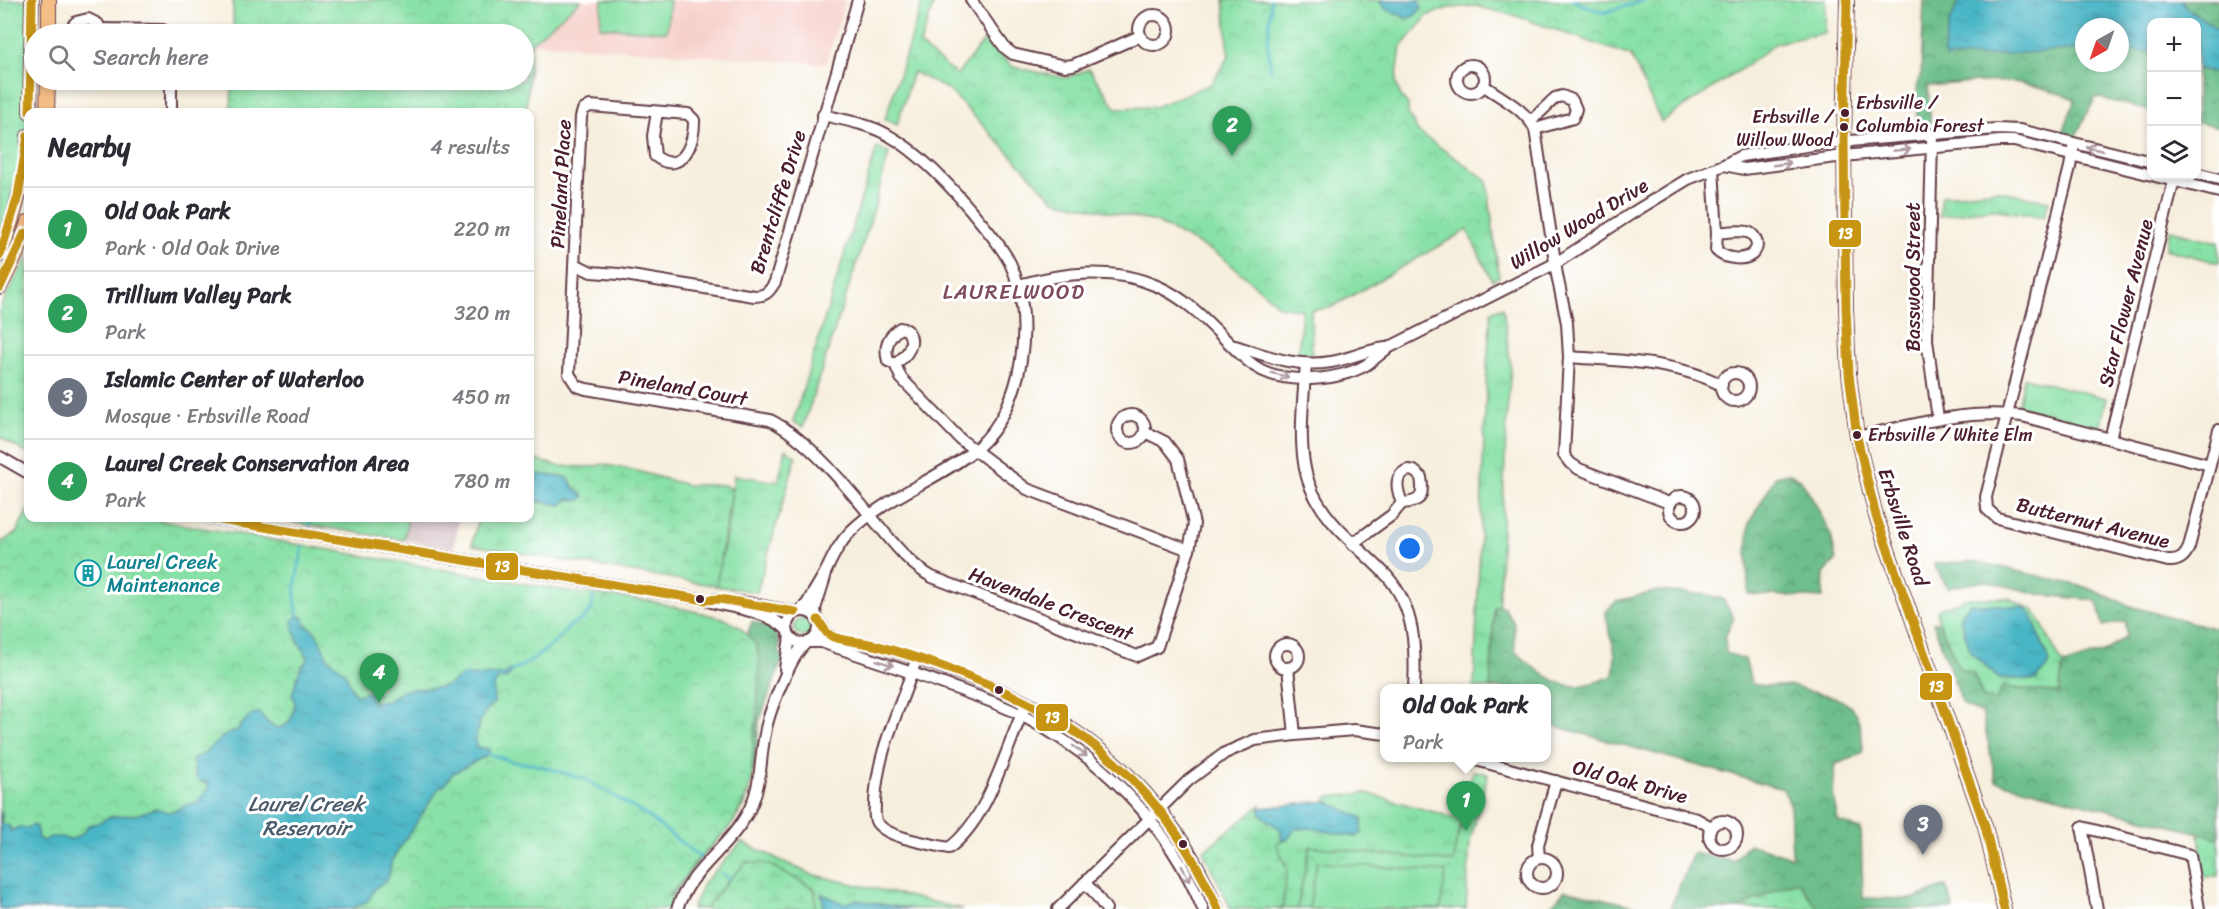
<!DOCTYPE html>
<html lang="en">
<head>
<meta charset="utf-8">
<style>
	:root { --surface:#fff; --page:#f7f7f7; --text:#2b2b33; --muted:#7c7c81; --line:#e1e1e2; --accent:#ea580c }
	body { margin:0; font-family:Sriracha,sans-serif; background:var(--page); color:var(--text) }
	.controls { position:absolute; right:18px; top:18px; display:grid; overflow:hidden; border-radius:12px; box-shadow:0 3px 9px #0003 }
	.controls button { width:54px; height:54px; display:grid; place-items:center; padding:0; border:0; border-bottom:2px solid var(--line); background:var(--surface); color:var(--text); font:30px sans-serif }
	.compass { position:absolute; left:2075px; top:18px; width:54px; height:54px; border-radius:50%; background:var(--surface); box-shadow:0 3px 9px #0003; rotate:220deg }
	.you { position:absolute; left:1410px; top:549px; width:21px; height:21px; margin:-15px; border:4px solid #fff; border-radius:50%; background:#1a73e8; box-shadow:0 0 0 9px #1a73e833 }
	.badge { display:grid; place-items:center; width:39px; height:39px; border-radius:50%; background:var(--accent); color:#fff; font-size:20px; font-weight:700 }
	.pin { position:absolute; translate:-50% -50px; filter:drop-shadow(0 2px 3px #0008) }
	.pin::after { content:''; position:absolute; top:32px; width:21px; height:18px; background:inherit; clip-path:polygon(0 0,100% 0,50% 100%) }
	.popup { position:absolute; left:1380px; top:684px; width:171px; height:78px; box-sizing:border-box; display:grid; place-content:center; border-radius:12px; background:var(--surface); filter:drop-shadow(0 2px 4px #0005); font-size:20px; white-space:nowrap; color:var(--muted) }
	.popup b { font-size:22px; color:var(--text) }
	.popup::after { content:''; position:absolute; left:50%; top:100%; margin-left:-12px; border:12px solid transparent; border-top-color:var(--surface) }
	.list { margin:0; padding:0; list-style:none }
	h2 { display:flex; justify-content:space-between; align-items:center; height:78px; margin:0; padding:0 24px; font-size:26px }
	h2 small { font-size:20px; font-weight:400; color:var(--muted) }
	.list li { display:grid; grid-template-columns:39px 1fr auto; gap:18px; align-items:center; box-sizing:border-box; height:84px; padding:0 24px; border-top:2px solid var(--line) }
	.list b { display:block; font-size:22px; white-space:nowrap }
	.list p { margin:0; font-size:20px; white-space:nowrap; color:var(--muted) }
	.list em { font-size:20px; font-style:normal; color:var(--muted) }
	.icon { flex:none; width:33px; height:33px; fill:none; stroke:currentColor; stroke-width:2; stroke-linecap:round; stroke-linejoin:round }
	.map { position:relative; flex:none; width:2219px; height:909px; overflow:hidden }
	.search { position:absolute; background:var(--surface); box-shadow:0 3px 9px #0003; left:24px; top:24px; width:510px; height:66px; display:flex; align-items:center; gap:15px; box-sizing:border-box; padding:0 21px; border-radius:33px; color:var(--muted); font-size:22px }
	.panel { position:absolute; background:var(--surface); box-shadow:0 3px 9px #0003; left:24px; top:108px; width:510px; height:414px; border-radius:12px }
	.map>svg:first-child { display:block }
	.built { fill:#f7d0cb }
	.industrial { fill:#d2bec2 }
	.grass { fill:url(#grass-tufts); stroke:#698068; stroke-width:1.5; fill-rule:evenodd }
	.forest { fill:url(#forest-crowns); stroke:#5c6f5b; stroke-width:1.5 }
	.wetland { fill:url(#wetland-marsh); stroke:#698068; stroke-width:1.5 }
	.park { fill:url(#park-crowns); stroke:#698068; stroke-width:1.5 }
	.pitch { fill:#88e1a6; stroke:#698068; stroke-width:1.5 }
	.water { fill:url(#water-ripples); stroke:#4a6a78; stroke-width:1.5 }
	.lines { fill:none; stroke-linecap:round; stroke-linejoin:round }
	.stream { stroke:#4ab6c6; stroke-width:3 }
	.minor-casing { stroke:#643e46; stroke-width:14 }
	.major-casing { stroke:#643e46; stroke-width:16 }
	.minor { stroke:#fff; stroke-width:10 }
	.major { stroke:#f6be87; stroke-width:14 }
	.bus-1-casing { stroke:#fff; stroke-width:14 }
	.bus-1 { stroke:#c79512; stroke-width:9 }
	.oneway { stroke:#ae9aa0 }
	.bus-dot { fill:#4a1f2b; stroke:#fff; stroke-width:2 }
	.labels { text-anchor:middle; dominant-baseline:central; stroke-width:6; stroke-linejoin:round; paint-order:stroke }
	.bus-label { font-size:18px; fill:#4a1f2b; stroke:#fff; text-anchor:start }
	.street-label { font-size:20px; fill:#4a1f2b; stroke:#fff }
	.culture-label { font-size:20px; fill:#0d838f; stroke:#fff; text-anchor:start }
	.neighbourhood-label { font-size:21px; letter-spacing:1.5px; fill:#7e4d5d; stroke:#fff }
	.water-label { font-size:21px; font-style:italic; fill:#4a5b69; stroke:#fff }
	.line-badge { stroke:#fff; stroke-width:2 }
	.badge-label { font-size:16px; text-anchor:middle; font-weight:bold; fill:#fff }
</style>
</head>
<body>
<div class="map">
<svg width="2219" height="909" viewBox="0 0 2219 909">
	<defs>
		<pattern id="grass-tufts" width="24" height="20" patternUnits="userSpaceOnUse" patternTransform="scale(1.5)"><rect width="24" height="20" fill="#88e1a6"/><path d="M3 7l-1-3M5 7V3M7 7l1-3M15 17l-1-3M17 17v-4M19 17l1-3" fill="none" stroke="#77c18f"/></pattern>
		<pattern id="forest-crowns" width="20" height="18" patternUnits="userSpaceOnUse" patternTransform="scale(1.5)"><rect width="20" height="18" fill="#6ebf8b"/><path d="M2 6a3 3 0 1 1 6 0M12 15a3 3 0 1 1 6 0" fill="none" stroke="#5c9b72"/></pattern>
		<pattern id="wetland-marsh" width="20" height="14" patternUnits="userSpaceOnUse" patternTransform="scale(1.5)"><rect width="20" height="14" fill="#88e1a6"/><path d="M1 5h8M5 5V1M11 12h8M15 12V8" fill="none" stroke="#77c18f"/></pattern>
		<pattern id="park-crowns" width="20" height="18" patternUnits="userSpaceOnUse" patternTransform="scale(1.5)"><rect width="20" height="18" fill="#88e1a6"/><path d="M2 6a3 3 0 1 1 6 0M12 15a3 3 0 1 1 6 0" fill="none" stroke="#77c18f"/></pattern>
		<pattern id="water-ripples" width="26" height="14" patternUnits="userSpaceOnUse" patternTransform="scale(1.5)"><rect width="26" height="14" fill="#4ab6c6"/><path d="M2 4q2-2 4 0t4 0M15 11q2-2 4 0t4 0" fill="none" stroke="#4093a1"/></pattern>
	</defs>
	<rect width="100%" height="100%" fill="#fff"/>
	<filter id="ink" filterUnits="userSpaceOnUse"><feTurbulence type="fractalNoise" baseFrequency=".0167" numOctaves="2"/><feDisplacementMap in="SourceGraphic" scale="12" xChannelSelector="R" yChannelSelector="G"/><feConvolveMatrix kernelMatrix="1 2 1 2 8 2 1 2 1" color-interpolation-filters="sRGB"/></filter>
	<filter id="wash" filterUnits="userSpaceOnUse"><feTurbulence type="fractalNoise" baseFrequency=".008" numOctaves="4" result="noise"/><feDisplacementMap in="SourceGraphic" scale="24" xChannelSelector="R" yChannelSelector="G"/><feGaussianBlur stdDeviation="1.35" result="paint"/><feColorMatrix in="noise" values="0 0 0 0 0 0 0 0 0 0 0 0 0 0 0 0 0 1.4 0 .05"/><feComposite in="paint" operator="in"/></filter>
	<g filter="url(#wash)">
		<rect width="100%" height="100%" fill="#f7efde"/>
		<polygon class="built" points="541,0 845,0 826,64 531,43"/>
		<polygon class="industrial" points="408,518 459,518 454,549 404,540"/>
		<g class="grass">
			<polygon points="0,0 33,0 28,132 0,250"/>
			<polygon points="877,147 889,153 872,216 803,427 793,422"/>
			<polygon points="28,256 28,454 0,437 0,307"/>
			<polygon points="1503,307 1511,368 1507,414 1495,688 1474,688 1487,365 1491,312"/>
			<polygon points="786,449 796,457 757,592 716,586 727,531 734,475 778,482"/>
			<path d="M1968 598H2009L2035 611 2063 665 2059 693 2003 687 1996 701 1984 699 1973 673 1959 668 1939 622 1937 610ZM1970 603 2036 680 1998 678 1970 650 1960 617Z"/>
			<circle cx="803" cy="627" r="9"/>
			<polygon points="1366,793 1463,820 1456,843 1454,862 1310,847 1297,909 1274,909 1283,907 1276,843 1282,840 1287,840 1295,829 1310,828 1362,818 1326,801 1327,797"/>
			<polygon points="742,842 810,874 963,909 912,909 856,900 845,904 822,894 824,909 815,909 815,889 768,864 747,862 725,884 705,909 692,909 703,884"/>
		</g>
		<g class="forest">
			<path d="M1924 0H1960L1950 21 2045 50 2084 49V63H2120V50L2151 52V111L2096 97 2075 137 2062 135 2075 99C2055 92 2034 84 2012 82 1984 80 1955 84 1928 86L1931 127H1917V88L1921 73Z"/>
			<polygon points="2182,0 2219,0 2219,31 2185,6"/>
			<polygon points="2197,68 2219,74 2219,127 2197,122"/>
			<polygon points="1788,473 1801,480 1816,505 1831,535 1836,560 1824,574 1823,598 1748,594 1747,556 1749,523 1776,476"/>
			<polygon points="1975,561 2085,587 2133,607 2219,629 2219,838 1996,781 1982,713 1963,705 1933,622 1939,622 1959,668 1973,673 1984,699 1996,701 2002,687 2059,693 2063,665 2106,651 2126,636 2126,621 2103,626 2098,604 2094,600 2043,595 1985,581 1948,588 1933,564"/>
			<path d="M1659 591 1708 595 1723 599 1734 618 1725 637 1726 653 1745 659 1752 684C1765 687 1776 686 1790 686 1797 686 1804 691 1812 692 1853 698 1862 712 1863 752L1853 758 1836 764C1832 787 1832 799 1839 822L1861 829 1863 898 1912 899 1946 886 1954 909H1818L1798 881 1773 891 1739 909H1670L1693 853 1733 861 1749 844 1792 857 1790 804 1783 789 1547 724V688H1490L1494 607 1503 606 1514 623 1515 651C1531 665 1552 686 1576 686 1588 686 1602 680 1613 676L1615 654 1605 612 1617 601Z"/>
			<path d="M752 621C771 625 782 634 779 654L784 656 759 722 755 764 745 804 733 823 695 866 673 896 669 909H665L694 825 744 664 748 633Z"/>
			<polygon points="1565,890 1649,909 1548,909"/>
		</g>
		<g class="wetland">
			<polygon points="530,458 558,466 592,467 603,464 637,471 687,485 725,485 732,489 716,586 472,545 478,518 530,518 530,500 561,505 568,499 583,496 575,489 568,478 530,473"/>
			<polygon points="1261,805 1260,814 1281,830 1282,840 1276,843 1287,869 1283,907 1274,909 1231,909 1203,851"/>
			<polygon points="747,862 768,864 815,889 815,909 705,909 725,884"/>
			<polygon points="1798,881 1818,909 1739,909 1773,891"/>
		</g>
		<g class="park">
			<polygon points="233,0 581,0 531,43 526,112 231,112 232,80 524,80 524,34 233,34"/>
			<path d="M923 0H935L920 45 957 75 985 39 1013 67 1066 78 1089 69 1116 108 1155 107 1211 84 1229 56 1224 0H1826L1825 33 1776 43 1749 64 1661 122 1631 56 1516 16 1475 6 1449 8 1428 15 1401 48 1396 82C1398 92 1401 97 1408 104V113L1418 132 1487 180 1499 277 1492 280 1467 230 1330 308 1311 310 1312 354H1298L1302 310 1279 306 1221 256 1156 222 1054 200 949 90 913 72 897 125 885 119Z"/>
			<polygon points="1997,190 2049,201 2044,217 1991,209 1940,216 1941,196"/>
			<polygon points="2170,230 2219,242 2219,263 2165,249"/>
			<polygon points="2024,378 2107,398 2100,428 2018,407"/>
			<polygon points="28,509 28,518 145,518 574,592 650,601 723,618 740,627 756,645 759,660 757,718 753,739 752,779 749,790 733,823 694,864 680,884 669,894 673,897 669,909 0,909 0,543 16,533"/>
			<polygon points="263,518 408,518 404,540"/>
			<polygon points="1473,771 1488,774 1470,842 1466,909 1297,909 1310,846 1454,862 1456,843 1463,820 1459,818"/>
			<polygon points="2199,833 2219,838 2219,876 2204,877"/>
		</g>
		<g class="pitch">
			<polygon points="602,0 670,0 667,32 600,27"/>
			<polygon points="1317,862 1446,872 1440,909 1309,909"/>
		</g>
		<g class="water">
			<path d="M1382 0H1418L1422 8 1414 16 1406 19C1399 10 1390 17 1380 2Z"/>
			<polygon points="1960,0 2182,0 2185,6 2219,31 2219,74 2197,68 2196,22 2152,22 2151,52 2120,50 2120,27 2084,27 2084,49 1946,58 1943,52 1950,21"/>
			<polygon points="530,473 568,478 575,489 584,496 580,501 568,499 561,505 530,500"/>
			<polygon points="1970,603 2024,607 2032,616 2050,663 2036,680 1998,678 1970,650 1960,617"/>
			<path d="M298 615 303 617 307 626C321 632 320 646 328 657 333 664 341 667 346 674 350 682 350 690 357 695L371 691 373 702 389 701C402 683 426 692 444 686 453 684 458 677 465 674 477 677 493 675 506 674L510 670 512 671C509 678 506 680 499 679L494 685V703C481 713 475 731 476 747L489 749V754L452 774 444 786 439 788 392 860 389 876 385 882 375 888 368 901 351 909H0V815L2 813 1 824 10 826V831L19 827 28 828 33 825 36 826 38 838 43 841C51 835 62 836 70 840 77 837 86 833 88 825L98 823 109 817 139 814 156 808 168 812 177 810 184 806 198 802 208 788 207 782 202 783 194 774V764L192 761 194 758C210 755 219 733 236 731 245 723 247 712 260 713L268 723 276 728 285 726 291 719 295 703 292 694 301 667 309 659C302 649 293 633 292 621Z"/>
			<polygon points="1326,801 1362,818 1362,833 1355,837 1310,828 1295,829 1287,840 1282,840 1281,830 1260,814 1260,808"/>
			<polygon points="822,894 845,904 856,900 912,909 824,909"/>
		</g>
		<g class="lines">
			<g class="stream">
				<polyline points="1572,0 1603,13 1645,0"/>
				<polyline points="1271,71 1268,45 1271,0"/>
				<polyline points="309,526 311,518"/>
				<path d="M298 615C291 591 299 570 303 546"/>
				<polyline points="512,671 531,661 553,644 572,624 582,620 592,609 593,598"/>
				<polyline points="489,754 514,762 533,764 585,779 647,816 701,858"/>
				<polyline points="721,873 730,879"/>
			</g>
		</g>
	</g>
	<g filter="url(#ink)">
		<g class="lines">
			<g class="minor-casing">
				<g id="minor">
					<polyline points="971,0 1005,48 1013,54 1065,66 1073,65 1140,36"/>
					<circle cx="1154" cy="30" r="15"/>
					<polyline points="100,29 163,30 169,34"/>
					<polyline points="70,34 71,28 76,22 88,19 98,24 101,34"/>
					<circle cx="1471" cy="79" r="14"/>
					<path d="M1483 85C1501 98 1525 109 1535 129L1557 275 1567 323 1569 357 1564 455 1570 463 1579 469 1669 503"/>
					<polyline points="171,112 171,80"/>
					<path d="M657 112 653 136 655 156C682 177 695 142 694 120L688 114 590 106 583 110 581 117 569 374 577 386 586 389 770 420C810 440 850 491 879 526 895 545 909 564 932 577L1137 656 1157 647 1189 550 1194 524 1178 459 1165 442 1145 432"/>
					<polyline points="1531,121 1555,98 1562,96 1572,100 1576,109 1573,118 1535,129"/>
					<polyline points="1932,141 1927,340 1938,419"/>
					<path d="M2074 144 2070 167 1986 497 1987 509 1997 518 2168 561C2179 562 2185 557 2189 547L2219 430"/>
					<polyline points="1724,165 1744,169 1844,156 2000,141 2014,141 2152,175"/>
					<path d="M1713 169 1717 233 1716 250C1724 259 1747 263 1755 251 1760 244 1754 233 1747 232 1738 230 1726 232 1717 233"/>
					<polyline points="2196,173 2219,179"/>
					<polyline points="2155,176 2219,192"/>
					<path d="M575 264 591 272 619 274 754 296C766 296 769 292 775 282L858 0"/>
					<path d="M1018 285C1063 273 1112 266 1157 286 1195 302 1218 335 1248 361 1276 386 1335 383 1366 365 1374 360 1381 353 1388 348L1556 263 1634 212 1688 179 1724 165 1741 156 1826 143 1996 129 2020 130 2152 162"/>
					<path d="M1235 346C1268 356 1296 368 1331 362 1350 359 1366 350 1385 348"/>
					<path d="M1569 357C1620 361 1675 361 1722 385"/>
					<path d="M895 364 888 361C884 347 888 336 900 328L907 330C917 343 907 356 895 364L901 378 960 439 1027 489 1189 550"/>
					<path d="M1306 365C1303 399 1297 451 1309 483 1323 523 1359 546 1387 576 1415 608 1416 649 1414 688"/>
					<circle cx="1735" cy="387" r="14"/>
					<circle cx="1131" cy="429" r="14"/>
					<path d="M1857 437C1911 425 1966 409 2022 416L2210 465"/>
					<polyline points="2110,439 2175,176"/>
					<polyline points="0,457 28,473"/>
					<path d="M1408 470 1414 471 1421 477C1424 496 1422 502 1402 503 1397 490 1393 476 1408 470Z"/>
					<circle cx="1682" cy="509" r="13"/>
					<path d="M209 518 705 600C732 609 765 609 786 629"/>
					<polyline points="1352,544 1392,515 1402,503"/>
					<polyline points="714,599 748,603 795,612"/>
					<path d="M800 610 807 604C813 592 821 581 827 569 834 554 840 542 851 531 887 496 938 480 977 448 1024 408 1036 317 1010 263 1003 249 993 237 984 226 959 195 922 154 888 135 868 124 845 120 823 115"/>
					<circle cx="803" cy="627" r="16"/>
					<polyline points="816,616 815,609 825,577"/>
					<path d="M818 620 827 633 833 637C849 643 866 642 882 647 943 667 1013 690 1067 725 1135 769 1188 834 1218 909"/>
					<path d="M809 642H821C867 658 914 673 960 690 981 698 1003 705 1023 716 1103 758 1168 824 1203 909"/>
					<circle cx="1287" cy="656" r="12"/>
					<path d="M914 666C898 714 877 751 875 803 875 811 873 820 879 825 890 838 931 844 949 848 989 818 1004 753 1024 709"/>
					<polyline points="1288,668 1295,735"/>
					<polyline points="785,669 790,637"/>
					<polyline points="1468,758 1697,819 1711,827"/>
					<circle cx="1723" cy="835" r="14"/>
					<polyline points="1539,858 1538,845 1556,781"/>
					<circle cx="1542" cy="873" r="15"/>
					<polyline points="1084,883 1093,891 1106,909"/>
					<path d="M677 909C692 865 737 844 753 801 762 779 760 756 765 734 768 713 791 655 806 643"/>
					<polyline points="1058,909 1189,780 1225,753 1255,740 1295,735 1354,730 1385,734"/>
					<polyline points="2097,909 2082,827 2190,855 2199,909"/>
				</g>
			</g>
			<g class="major-casing">
				<g id="major">
					<polyline points="1847,0 1844,142 1846,308 1849,374 1857,437 1876,516 1985,826 2004,909"/>
					<polyline points="49,34 49,0"/>
					<polyline points="30,112 32,0"/>
					<polyline points="47,112 48,80"/>
					<path d="M0 255C14 216 26 177 28 136"/>
					<polyline points="0,287 21,245 28,222"/>
				</g>
			</g>
			<use href="#minor" class="minor"/>
			<use href="#major" class="major"/>
			<g class="bus-1-casing">
				<g id="bus-1">
					<polyline points="1847,0 1844,142 1846,308 1849,374 1857,437 1876,516 1985,826 2004,909"/>
					<polyline points="30,112 32,0"/>
					<polyline points="0,255 18,196 28,136"/>
					<polyline points="0,287 25,233"/>
					<polyline points="209,518 705,600 720,599 795,612"/>
					<path d="M818 620 827 633 833 637C849 642 866 642 882 647 1040 694 1148 753 1218 909"/>
				</g>
			</g>
			<use href="#bus-1" class="bus-1"/>
		</g>
		<defs><path id="oneway-shaft" d="M-6 0H5M1.5-3L5.5 0L1.5 3" fill="none" stroke-width="1.6" stroke-linecap="round" stroke-linejoin="round" transform="scale(1.5)"/></defs>
		<g class="oneway">
			<use href="#oneway-shaft" transform="translate(2095 149) rotate(-167)"/>
			<use href="#oneway-shaft" transform="translate(1902 150) rotate(-5)"/>
			<use href="#oneway-shaft" transform="translate(1782 164) rotate(-8)"/>
			<use href="#oneway-shaft" transform="translate(1280 375) rotate(14)"/>
			<use href="#oneway-shaft" transform="translate(885 663) rotate(19)"/>
			<use href="#oneway-shaft" transform="translate(1080 751) rotate(37)"/>
			<use href="#oneway-shaft" transform="translate(1186 874) rotate(62)"/>
		</g>
	</g>
	<defs>
		<g id="building-ring" transform="scale(1.35)"><circle r="9.5" fill="#fff" stroke="#0f9aa8" stroke-width="1.5"/><path d="M-4-6H4V6H1V3H-1V6H-4ZM-2.5-4.3h1.7v1.8h-1.7ZM.8-4.3h1.7v1.8H.8ZM-2.5-1h1.7V.8h-1.7ZM.8-1h1.7V.8H.8Z" fill="#0f9aa8"/></g>
	</defs>
	<g fill-rule="evenodd">
		<use href="#building-ring" x="88" y="573"/>
	</g>
	<g class="bus-dot">
		<circle cx="1845" cy="113" r="5"/>
		<circle cx="1844" cy="127" r="5"/>
		<circle cx="1857" cy="435" r="5"/>
		<circle cx="700" cy="599" r="5"/>
		<circle cx="999" cy="690" r="5"/>
		<circle cx="1183" cy="844" r="5"/>
	</g>
	<g class="labels">
		<g class="bus-label">
			<text x="1856" y="103">Erbsville /<tspan x="1856" dy="23">Columbia Forest</tspan></text>
			<text x="1833" y="117" text-anchor="end">Erbsville /<tspan x="1833" dy="23">Willow Wood</tspan></text>
			<text x="1868" y="435">Erbsville / White Elm</text>
		</g>
		<g class="street-label">
			<text transform="translate(561 184) rotate(-87)">Pineland Place</text>
			<text transform="translate(778 202) rotate(-73)">Brentcliffe Drive</text>
			<text transform="translate(1579 224) rotate(-31)">Willow Wood Drive</text>
			<text transform="translate(1913 277) rotate(-90)">Basswood Street</text>
			<text transform="translate(2126 303) rotate(-76)">Star Flower Avenue</text>
			<text transform="translate(683 388) rotate(10)">Pineland Court</text>
			<text transform="translate(2093 523) rotate(14)">Butternut Avenue</text>
			<text transform="translate(1903 527) rotate(72)">Erbsville Road</text>
			<text transform="translate(1051 604) rotate(21)">Havendale Crescent</text>
			<text transform="translate(1630 782) rotate(15)">Old Oak Drive</text>
		</g>
		<g class="culture-label">
			<text x="107" y="562">Laurel Creek<tspan x="107" dy="23">Maintenance</tspan></text>
		</g>
		<g class="neighbourhood-label">
			<text x="1014" y="292">LAURELWOOD</text>
		</g>
		<g class="water-label">
			<text x="306" y="804">Laurel Creek<tspan x="306" dy="24">Reservoir</tspan></text>
		</g>
	</g>
	<g class="line-badge">
		<rect x="1828" y="219" width="34" height="29" rx="6" fill="#c79512"/>
		<rect x="485" y="552" width="34" height="29" rx="6" fill="#c79512"/>
		<rect x="1919" y="672" width="34" height="29" rx="6" fill="#c79512"/>
		<rect x="1035" y="703" width="34" height="29" rx="6" fill="#c79512"/>
	</g>
	<g class="badge-label">
		<text x="1845" y="239">13</text>
		<text x="502" y="572">13</text>
		<text x="1936" y="692">13</text>
		<text x="1052" y="723">13</text>
	</g>
</svg>
<div class="controls">
<button>+</button>
<button>−</button>
<button><svg class="icon" aria-label="layers" viewBox="0 0 24 24"><path d="M12 4l9 5-9 5-9-5zM3 14l9 5 9-5"/></svg></button>
</div>
<svg class="compass" viewBox="-18 -18 36 36"><path d="M0-13l5 13h-10z" fill="#e53935"/><path d="M0 13l5-13h-10z" fill="#7c7c81"/></svg>
<div class="you"></div>
<div class="pin badge" style="left:1466px;top:831px;background:#2e9e5b">1</div>
<div class="popup"><b>Old Oak Park</b>Park</div>
<div class="pin badge" style="left:1232px;top:156px;background:#2e9e5b">2</div>
<div class="pin badge" style="left:1923px;top:855px;background:#6b7280">3</div>
<div class="pin badge" style="left:379px;top:703px;background:#2e9e5b">4</div>
<div class="search"><svg class="icon" aria-label="search" viewBox="0 0 24 24"><circle cx="10" cy="10" r="6"/><path d="M15 15l6 6"/></svg>Search here</div>
<section class="panel">
<h2>Nearby<small>4 results</small></h2>
<ul class="list">
<li><span class="badge" style="background:#2e9e5b">1</span><div><b>Old Oak Park</b><p>Park · Old Oak Drive</p></div><em>220 m</em></li>
<li><span class="badge" style="background:#2e9e5b">2</span><div><b>Trillium Valley Park</b><p>Park</p></div><em>320 m</em></li>
<li><span class="badge" style="background:#6b7280">3</span><div><b>Islamic Center of Waterloo</b><p>Mosque · Erbsville Road</p></div><em>450 m</em></li>
<li><span class="badge" style="background:#2e9e5b">4</span><div><b>Laurel Creek Conservation Area</b><p>Park</p></div><em>780 m</em></li>
</ul>
</section>
</div>
</body>
</html>
